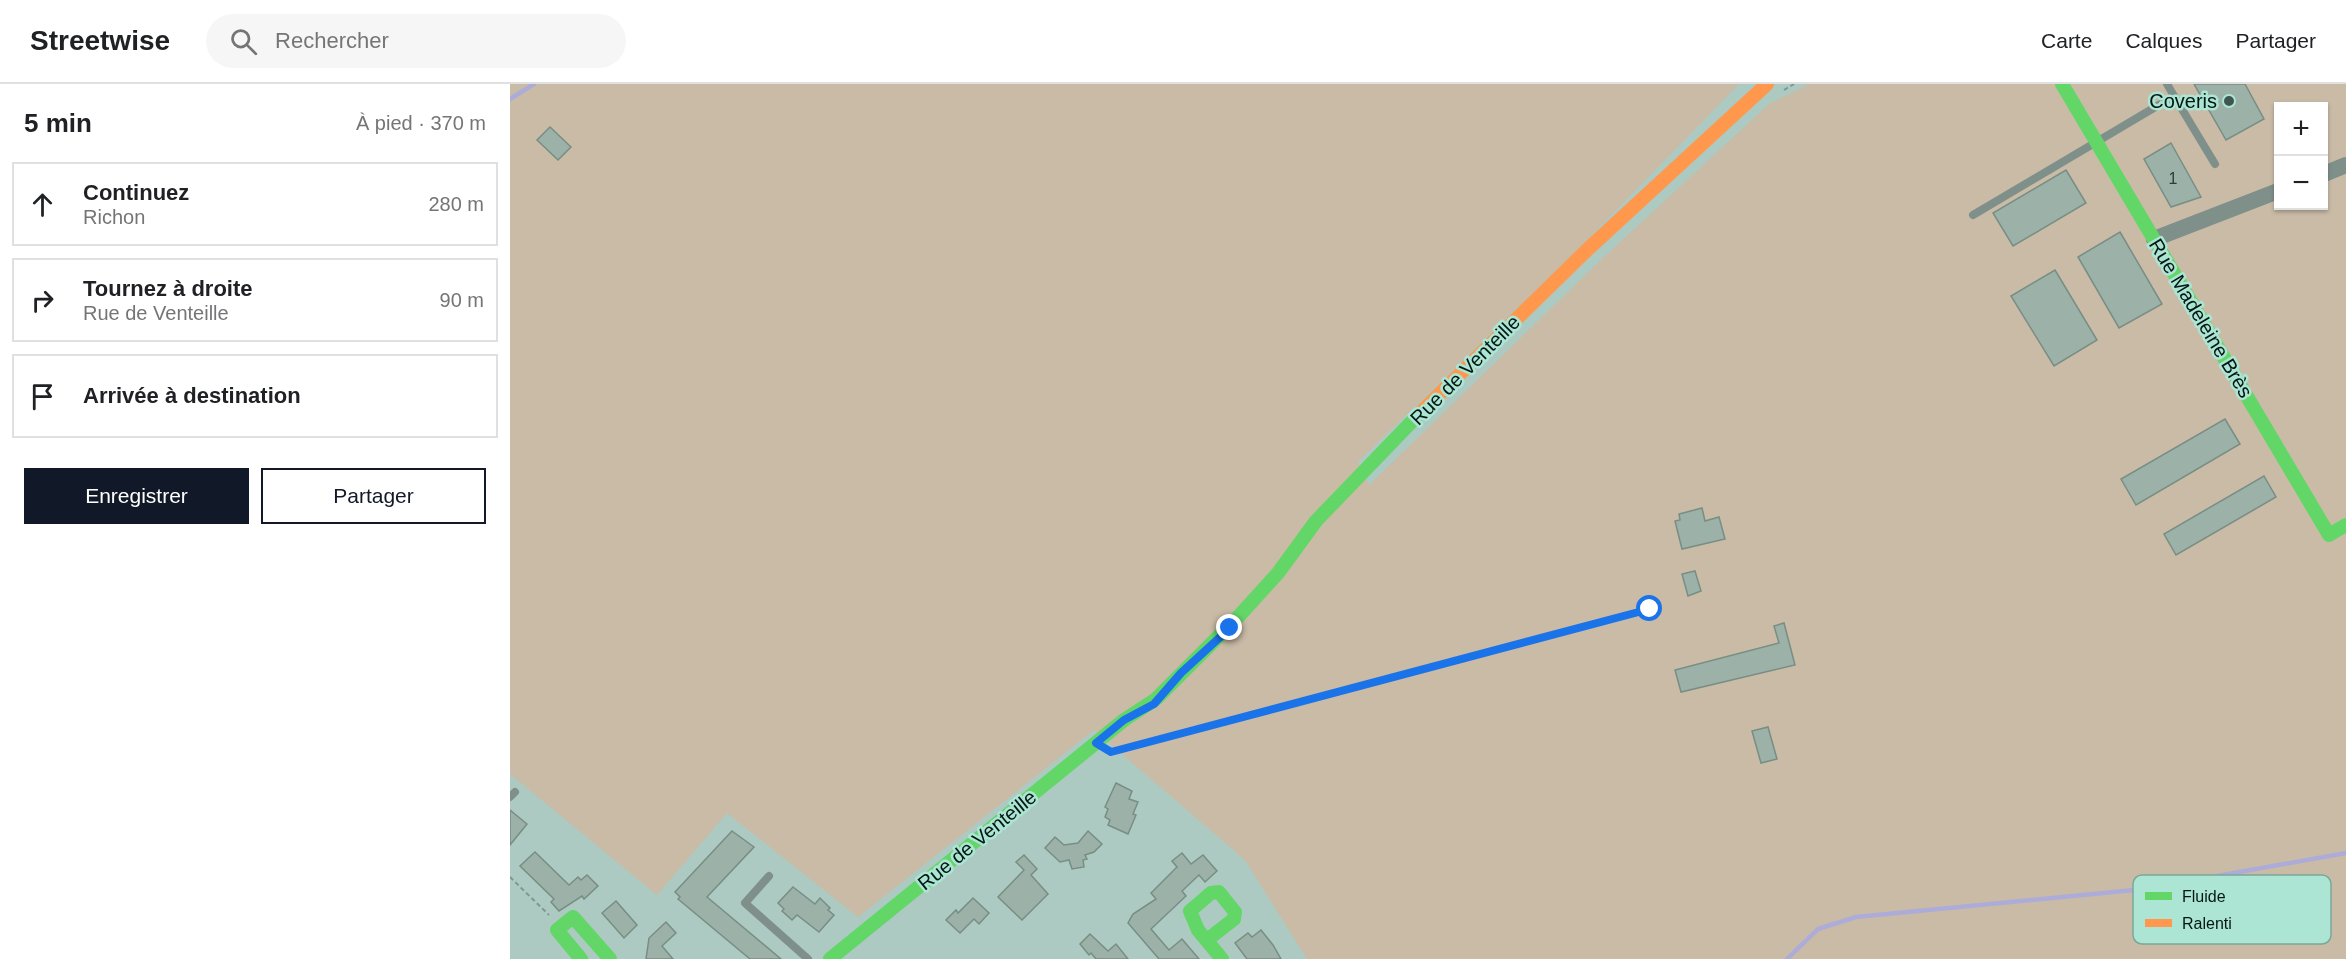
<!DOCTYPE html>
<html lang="fr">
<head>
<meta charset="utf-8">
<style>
	:root { --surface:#fff; --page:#f6f6f6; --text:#202124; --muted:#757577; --line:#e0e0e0; --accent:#111827 }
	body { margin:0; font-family:Helvetica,sans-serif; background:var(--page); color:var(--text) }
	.controls { position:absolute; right:18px; top:18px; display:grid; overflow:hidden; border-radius:0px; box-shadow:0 2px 4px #0004 }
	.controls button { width:54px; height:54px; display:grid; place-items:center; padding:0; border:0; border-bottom:2px solid var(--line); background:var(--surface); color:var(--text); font:30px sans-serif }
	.stop { position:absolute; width:18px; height:18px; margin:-14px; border:4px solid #1a73e8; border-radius:50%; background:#fff }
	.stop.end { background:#1a73e8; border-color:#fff; box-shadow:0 2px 6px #0008 }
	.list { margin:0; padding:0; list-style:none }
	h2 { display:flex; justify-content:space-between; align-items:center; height:78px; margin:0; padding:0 24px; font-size:26px }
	h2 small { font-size:20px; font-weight:400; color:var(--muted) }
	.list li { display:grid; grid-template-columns:39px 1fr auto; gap:18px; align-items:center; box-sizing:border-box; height:84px; margin:0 12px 12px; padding:0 12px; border:2px solid var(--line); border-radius:0px }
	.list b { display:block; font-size:22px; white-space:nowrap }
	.list p { margin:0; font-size:20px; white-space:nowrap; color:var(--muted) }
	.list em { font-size:20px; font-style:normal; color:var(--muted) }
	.actions { display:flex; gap:12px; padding:18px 24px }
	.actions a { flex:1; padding:14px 0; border:2px solid var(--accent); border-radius:0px; text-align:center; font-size:21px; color:var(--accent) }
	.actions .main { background:var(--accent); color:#fff }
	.icon { flex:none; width:33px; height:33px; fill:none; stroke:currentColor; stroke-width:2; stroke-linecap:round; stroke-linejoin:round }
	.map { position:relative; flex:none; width:1836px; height:875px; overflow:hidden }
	header { display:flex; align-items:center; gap:36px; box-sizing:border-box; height:84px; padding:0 30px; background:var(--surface); border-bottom:2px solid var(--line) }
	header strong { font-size:28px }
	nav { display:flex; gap:33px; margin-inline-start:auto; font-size:21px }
	.search { width:420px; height:54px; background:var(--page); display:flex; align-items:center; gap:15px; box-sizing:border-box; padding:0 21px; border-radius:33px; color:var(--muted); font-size:22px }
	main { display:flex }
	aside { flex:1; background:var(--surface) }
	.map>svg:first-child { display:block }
	.green { fill:#c9bba6; fill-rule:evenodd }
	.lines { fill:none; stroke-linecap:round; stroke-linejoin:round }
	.stream { stroke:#adacd9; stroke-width:4.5 }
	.building { fill:#9cb1a7; stroke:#788e84; stroke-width:1.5 }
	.path { stroke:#839590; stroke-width:2; stroke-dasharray:4.5 3; stroke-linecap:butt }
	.lane { stroke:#7f908b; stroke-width:8 }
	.street { stroke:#7f908b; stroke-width:16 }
	.fast { stroke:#63d668; stroke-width:14 }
	.slow { stroke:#ff974d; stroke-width:14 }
	.route { stroke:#1a73e8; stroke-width:8 }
	.poi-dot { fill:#3e564f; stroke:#ace5d3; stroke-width:2 }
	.labels { text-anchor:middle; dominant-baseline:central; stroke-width:5; stroke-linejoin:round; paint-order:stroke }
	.number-label { font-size:16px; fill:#293e37 }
	.poi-label { font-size:20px; fill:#031812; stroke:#ace5d3; text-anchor:end }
	.street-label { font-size:20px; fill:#031812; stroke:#ace5d3 }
	.key { fill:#ace5d3; stroke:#79a899; stroke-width:1.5 }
	.key-label { font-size:16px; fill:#031812 }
</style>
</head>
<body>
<header>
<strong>Streetwise</strong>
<div class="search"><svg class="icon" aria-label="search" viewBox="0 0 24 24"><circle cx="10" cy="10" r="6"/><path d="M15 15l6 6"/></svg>Rechercher</div>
<nav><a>Carte</a><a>Calques</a><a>Partager</a></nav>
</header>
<main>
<aside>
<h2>5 min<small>À pied · 370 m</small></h2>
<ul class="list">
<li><svg class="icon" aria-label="ahead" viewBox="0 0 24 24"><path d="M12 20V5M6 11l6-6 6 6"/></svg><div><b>Continuez</b><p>Richon</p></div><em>280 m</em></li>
<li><svg class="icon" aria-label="right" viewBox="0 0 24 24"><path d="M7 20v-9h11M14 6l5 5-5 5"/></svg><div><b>Tournez à droite</b><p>Rue de Venteille</p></div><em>90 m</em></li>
<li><svg class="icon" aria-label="arrive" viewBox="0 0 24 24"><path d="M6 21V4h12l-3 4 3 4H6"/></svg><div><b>Arrivée à destination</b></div></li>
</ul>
<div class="actions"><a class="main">Enregistrer</a><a>Partager</a></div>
</aside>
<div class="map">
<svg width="1836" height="875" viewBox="0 0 1836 875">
	<rect width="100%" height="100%" fill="#accac1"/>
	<path class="green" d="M0 0H1229L1078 155 848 378 859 401 1094 173 1259 20 1299 0H1836V875H797L735 776 584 646 348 833 217 729 147 811 0 690ZM1768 22H1814V122H1768Z"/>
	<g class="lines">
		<g class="stream">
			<polyline points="0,15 24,0"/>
			<polyline points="1277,875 1308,845 1346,833 1634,805 1836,769"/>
		</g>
	</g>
	<g class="building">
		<polygon points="1684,0 1735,0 1754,35 1716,56"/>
		<polygon points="40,43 61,63 48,76 27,56"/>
		<polygon points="1661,59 1691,113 1661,123 1634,75"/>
		<polygon points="1556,86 1576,119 1503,162 1483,129"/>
		<polygon points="1610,148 1652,220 1609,244 1568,173"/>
		<polygon points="1545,186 1587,256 1544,282 1501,212"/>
		<polygon points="1715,335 1730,360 1626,421 1611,395"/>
		<polygon points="1754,392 1766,413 1666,471 1654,450"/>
		<polygon points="1192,424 1195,437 1209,433 1215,455 1172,465 1165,437 1170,436 1169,430"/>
		<polygon points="1185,487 1191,507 1178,512 1172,490"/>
		<polygon points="1274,539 1285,581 1171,608 1165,586 1269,559 1264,542"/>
		<polygon points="1258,643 1267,675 1251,679 1242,647"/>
		<polygon points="606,699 622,707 619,715 628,718 623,730 626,731 618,750 598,741 600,736 595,733 598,725 595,723"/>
		<polygon points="0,726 17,740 0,761"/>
		<polygon points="222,747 244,763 197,813 271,875 240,875 168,815 170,813 165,808"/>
		<polygon points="578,747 592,760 584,768 575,771 577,775 573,776 574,783 562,785 559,776 550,778 535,764 545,753 554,761 568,759"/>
		<polygon points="25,768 59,801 68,793 71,796 77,791 88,802 74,815 72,812 49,827 41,818 44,815 10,782"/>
		<polygon points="672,769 681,780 693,771 707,787 695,798 689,791 672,807 676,812 641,845 659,866 672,855 689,875 649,875 618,839 623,830 646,815 641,809 667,783 662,777"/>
		<polygon points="514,771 527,785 521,791 538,810 512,836 488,813 514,786 506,778"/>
		<polygon points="283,803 305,820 310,814 320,824 318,826 324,831 309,848 287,831 282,836 272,827 274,825 268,819"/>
		<polygon points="463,814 479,829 469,840 464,835 450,849 436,836 446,826 448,829"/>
		<polygon points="106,817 127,841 114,854 92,829"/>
		<polygon points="156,838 166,849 152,862 163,875 136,875 139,854"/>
		<polygon points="751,846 763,861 771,875 737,875 725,859 738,849 742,853"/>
		<polygon points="580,850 598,867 606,860 618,875 586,875 581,869 579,871 570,860"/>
	</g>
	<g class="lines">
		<g class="path">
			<polyline points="1274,6 1284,0"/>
			<polyline points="606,666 1140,525"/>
			<polyline points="0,793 39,831"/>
		</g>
		<g class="lane">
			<polyline points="1657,0 1664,12"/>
			<polyline points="1463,131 1664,12 1705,80"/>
			<polyline points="0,713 5,708"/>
			<polyline points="259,792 235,819 298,875"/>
		</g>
		<g class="street">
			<polyline points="1814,90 1836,81"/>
			<polyline points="1644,155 1768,107"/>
		</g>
		<g class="fast">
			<polyline points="1552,0 1819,451 1836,441"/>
			<polyline points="697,856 724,835 725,828 709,808 701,809 680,827 688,846 712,875"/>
			<polyline points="71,875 47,846 63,833 100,875"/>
			<polyline points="320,875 614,636 646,615 729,532 768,489 806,437 911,328"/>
		</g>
		<polyline class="slow" points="911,328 1078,165 1257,0"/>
	</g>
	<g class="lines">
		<polyline class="route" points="720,544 671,589 644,620 614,636 586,659 601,668 1140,525"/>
	</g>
	<circle class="poi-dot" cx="1719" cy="17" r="6"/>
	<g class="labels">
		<g class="number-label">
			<text x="1663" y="94">1</text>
		</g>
		<g class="poi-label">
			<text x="1707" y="17">Coveris</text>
		</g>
		<g class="street-label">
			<text transform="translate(1691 234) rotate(59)">Rue Madeleine Brès</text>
			<text transform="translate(955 286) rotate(-45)">Rue de Venteille</text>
			<text transform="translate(467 756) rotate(-39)">Rue de Venteille</text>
		</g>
	</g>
	<rect x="1623" y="791" width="198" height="69" rx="9" class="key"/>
	<rect x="1635" y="808" width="27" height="8" fill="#63d668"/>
	<rect x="1635" y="835" width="27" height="8" fill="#ff974d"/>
	<g class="key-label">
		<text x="1672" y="818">Fluide</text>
		<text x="1672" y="845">Ralenti</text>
	</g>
</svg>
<div class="controls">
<button>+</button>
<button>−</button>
</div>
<div class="stop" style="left:1140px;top:525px"></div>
<div class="stop end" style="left:720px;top:544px"></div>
</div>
</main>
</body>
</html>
